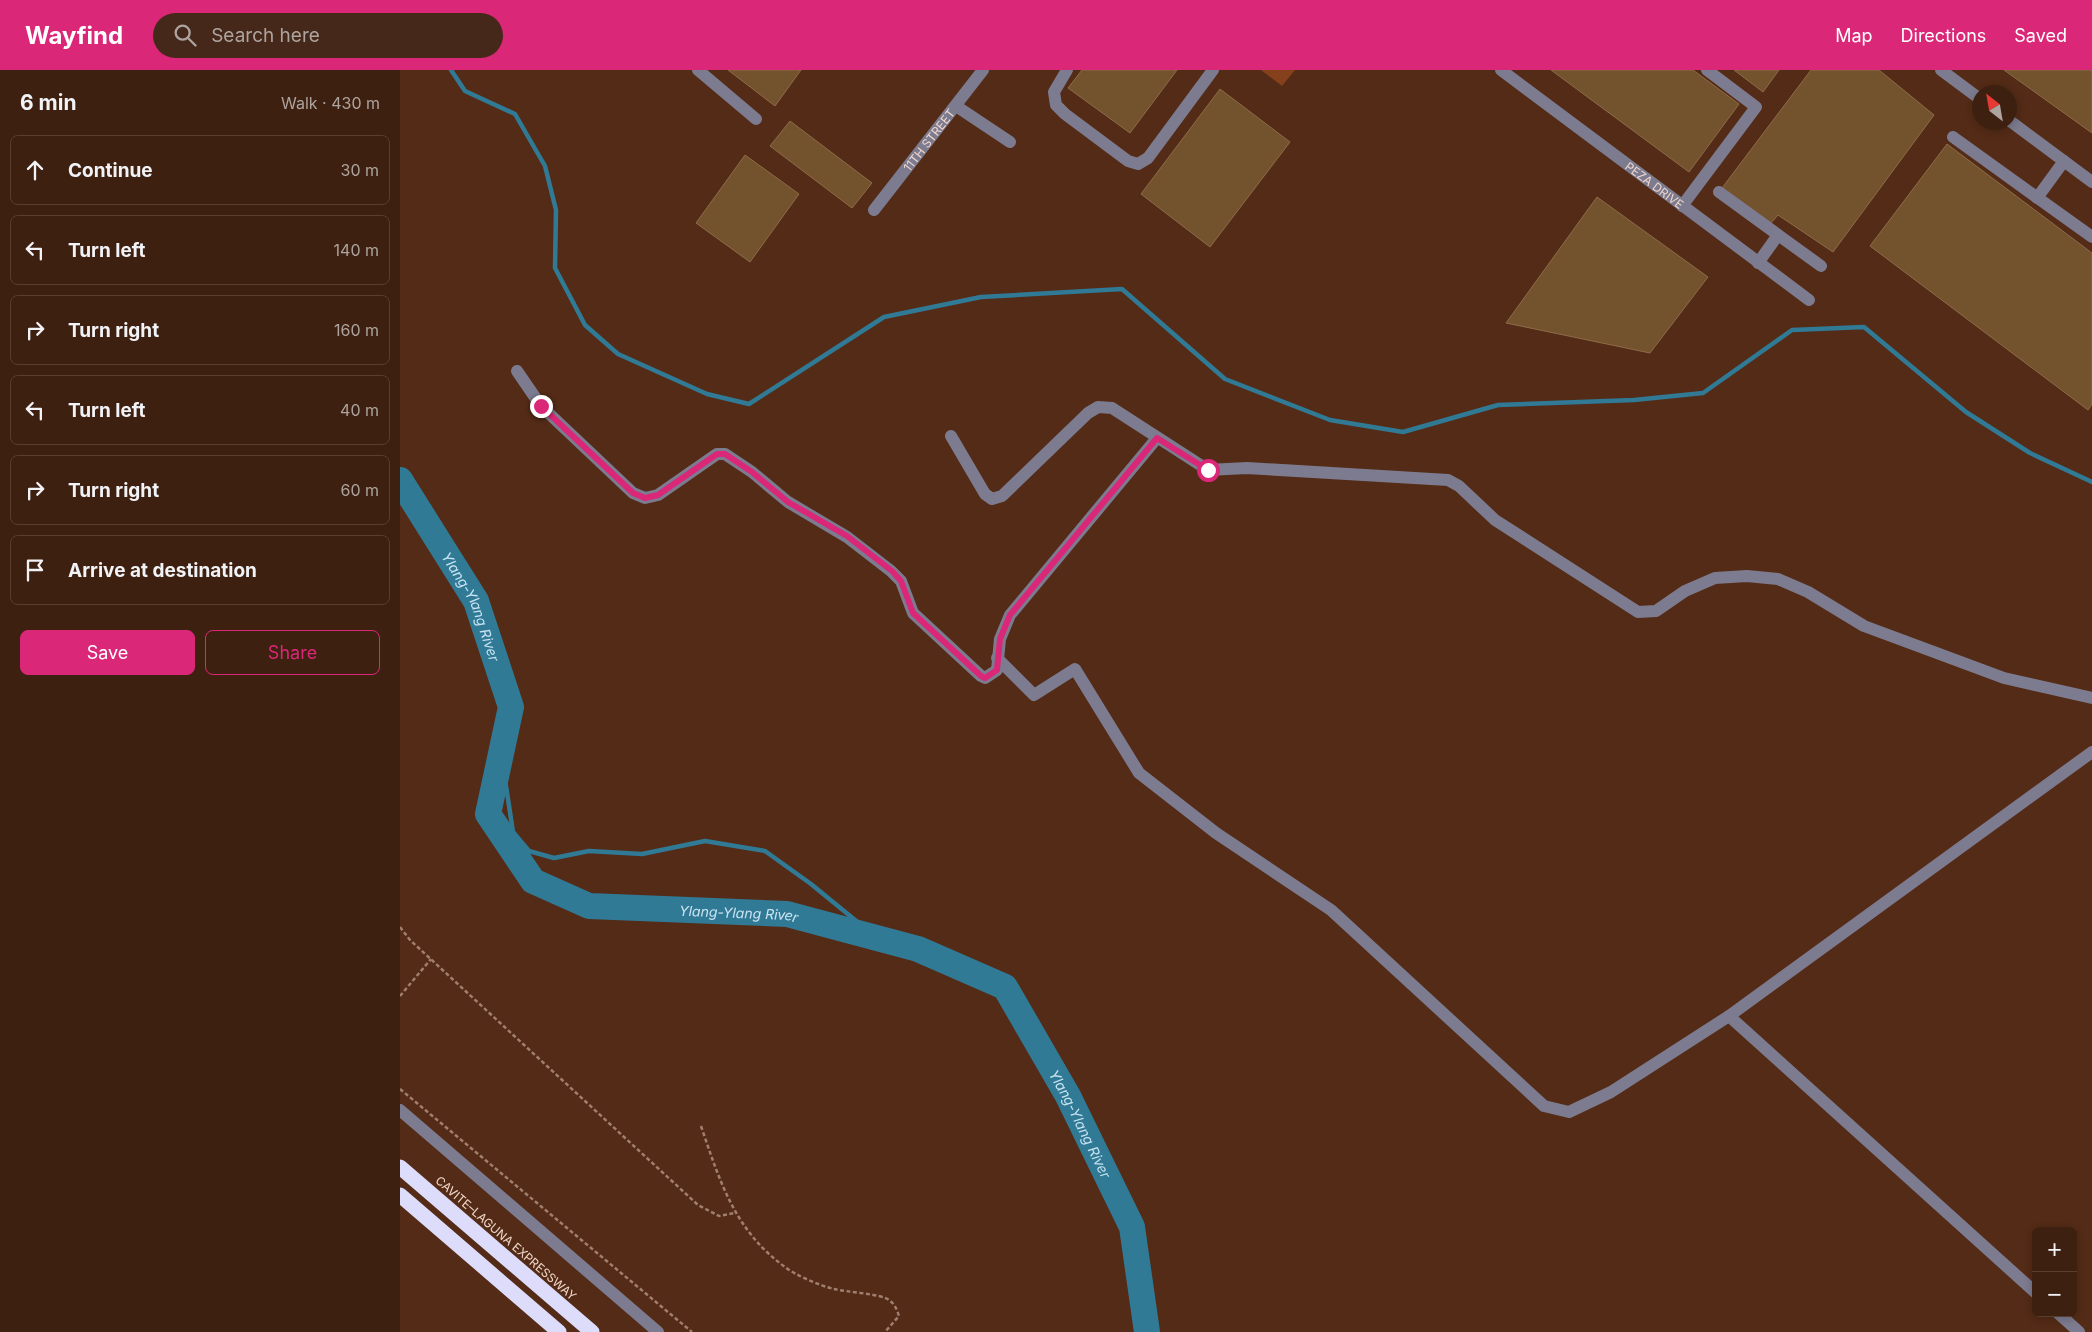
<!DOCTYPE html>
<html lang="en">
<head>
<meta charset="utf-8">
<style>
	:root { --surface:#3e2010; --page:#452819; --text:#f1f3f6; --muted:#ada39f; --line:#573e30; --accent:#db2777 }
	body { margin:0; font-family:Inter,sans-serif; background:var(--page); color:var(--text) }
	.controls { position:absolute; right:15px; bottom:15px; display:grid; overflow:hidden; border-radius:8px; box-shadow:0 2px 8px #0003 }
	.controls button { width:45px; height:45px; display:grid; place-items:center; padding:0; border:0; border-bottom:1px solid var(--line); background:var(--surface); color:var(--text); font:25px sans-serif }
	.compass { position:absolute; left:1572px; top:15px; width:45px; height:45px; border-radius:50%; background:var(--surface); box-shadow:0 2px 8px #0003; rotate:329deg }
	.stop { position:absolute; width:15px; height:15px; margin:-11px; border:4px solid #db2777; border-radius:50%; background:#fff }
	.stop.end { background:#db2777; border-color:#fff; box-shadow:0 1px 5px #0008 }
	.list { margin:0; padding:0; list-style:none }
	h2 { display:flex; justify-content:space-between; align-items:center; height:65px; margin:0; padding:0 20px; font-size:21px }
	h2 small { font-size:16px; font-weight:400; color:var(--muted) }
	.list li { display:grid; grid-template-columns:32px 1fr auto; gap:15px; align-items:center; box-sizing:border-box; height:70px; margin:0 10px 10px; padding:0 10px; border:1px solid var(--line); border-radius:8px }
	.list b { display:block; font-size:19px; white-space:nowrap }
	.list em { font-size:16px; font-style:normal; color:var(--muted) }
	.actions { display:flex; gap:10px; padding:15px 20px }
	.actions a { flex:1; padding:11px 0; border:1px solid var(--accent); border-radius:8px; text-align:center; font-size:18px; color:var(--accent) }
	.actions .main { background:var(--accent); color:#fff }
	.icon { flex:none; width:28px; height:28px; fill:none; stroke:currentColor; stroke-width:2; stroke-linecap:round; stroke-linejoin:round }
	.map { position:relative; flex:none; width:1692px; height:1262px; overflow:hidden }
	header { display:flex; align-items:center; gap:30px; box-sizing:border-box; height:70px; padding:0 25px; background:var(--accent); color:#fff }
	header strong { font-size:24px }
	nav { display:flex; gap:28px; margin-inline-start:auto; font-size:18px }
	.search { width:350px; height:45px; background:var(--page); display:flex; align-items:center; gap:12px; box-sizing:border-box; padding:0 18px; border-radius:28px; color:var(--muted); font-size:19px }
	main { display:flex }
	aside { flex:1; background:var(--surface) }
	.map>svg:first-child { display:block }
	.green { fill:#84411c }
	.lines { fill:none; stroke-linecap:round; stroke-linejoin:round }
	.stream { stroke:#317a96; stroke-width:4.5 }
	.river { stroke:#317a96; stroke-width:26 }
	.building { fill:#73522e; stroke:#8f6c48 }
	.path { stroke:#a07f6f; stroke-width:2.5; stroke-dasharray:4 2.5; stroke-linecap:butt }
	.minor { stroke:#7c7b8f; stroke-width:12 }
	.highway { stroke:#dddcfa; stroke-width:15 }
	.route { stroke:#db2777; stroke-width:6 }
	.labels { text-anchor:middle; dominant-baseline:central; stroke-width:4; stroke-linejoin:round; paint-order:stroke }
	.street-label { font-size:12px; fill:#f1d7cb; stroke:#532b16 }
	.water-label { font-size:14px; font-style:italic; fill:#c9e4f1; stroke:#532b16 }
</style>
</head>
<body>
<header>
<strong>Wayfind</strong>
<div class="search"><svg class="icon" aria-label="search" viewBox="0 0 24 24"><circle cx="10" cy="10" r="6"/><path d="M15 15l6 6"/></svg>Search here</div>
<nav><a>Map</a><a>Directions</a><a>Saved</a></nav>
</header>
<main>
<aside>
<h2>6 min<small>Walk · 430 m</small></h2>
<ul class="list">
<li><svg class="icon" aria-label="ahead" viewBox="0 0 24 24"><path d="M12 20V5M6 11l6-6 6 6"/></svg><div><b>Continue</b></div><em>30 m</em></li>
<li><svg class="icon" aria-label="left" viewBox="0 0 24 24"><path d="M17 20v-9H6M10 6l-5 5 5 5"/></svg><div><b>Turn left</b></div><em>140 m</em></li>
<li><svg class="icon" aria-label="right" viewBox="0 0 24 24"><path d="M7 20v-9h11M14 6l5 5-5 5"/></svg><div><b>Turn right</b></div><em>160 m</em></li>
<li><svg class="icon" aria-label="left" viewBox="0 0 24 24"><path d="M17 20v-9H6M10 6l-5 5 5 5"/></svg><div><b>Turn left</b></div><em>40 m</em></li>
<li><svg class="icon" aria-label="right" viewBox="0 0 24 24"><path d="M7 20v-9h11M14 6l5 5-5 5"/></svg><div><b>Turn right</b></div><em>60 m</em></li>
<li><svg class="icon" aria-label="arrive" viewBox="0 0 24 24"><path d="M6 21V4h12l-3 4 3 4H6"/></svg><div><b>Arrive at destination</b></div></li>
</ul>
<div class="actions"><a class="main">Save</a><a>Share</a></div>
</aside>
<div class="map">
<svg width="1692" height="1262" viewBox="0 0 1692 1262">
	<rect width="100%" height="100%" fill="#532b16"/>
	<polygon class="green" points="861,0 895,0 882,16"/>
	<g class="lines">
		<g class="stream">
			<polyline points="51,0 65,21 115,44 145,96 156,140 155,198 185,255 218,284 307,324 349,334 484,247 581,227 722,219 825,309 930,350 1003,362 1098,335 1234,330 1303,323 1392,260 1464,257 1566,342 1630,383 1692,412"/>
			<polyline points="101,683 113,762 129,781 154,788 189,781 242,784 305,771 365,781 411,814 477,868"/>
		</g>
		<path class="river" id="s1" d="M0 410 76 531 111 637 88 744 133 811 189 836 387 844 518 879 605 917 668 1026 732 1157 747 1262"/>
	</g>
	<g class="building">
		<polygon points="328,0 401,0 375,36"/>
		<polygon points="682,0 777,0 730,63 668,18"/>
		<polygon points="1151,0 1293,0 1339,34 1289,102"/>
		<polygon points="1334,0 1379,0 1363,22"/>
		<polygon points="1411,0 1479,0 1534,45 1433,182 1378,145 1371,153 1322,118"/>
		<polygon points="1604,0 1692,0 1692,63"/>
		<polygon points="820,19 890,72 810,177 741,124"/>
		<polygon points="390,51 472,113 452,138 370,76"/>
		<polygon points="1547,74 1692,183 1692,334 1688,340 1470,176"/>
		<polygon points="345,85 399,124 350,192 296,153"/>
		<polygon points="1197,127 1308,207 1250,283 1106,253"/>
	</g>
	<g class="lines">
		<g class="path">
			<polyline points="0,857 10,870 298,1135 319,1146 335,1143"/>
			<polyline points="0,926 31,889"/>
			<polyline points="0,1019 292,1262"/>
			<path d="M301 1056C320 1112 335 1161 385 1197 395 1205 421 1216 434 1219 446 1222 482 1224 489 1230 495 1234 497 1240 499 1246L485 1262"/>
		</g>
		<g class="minor">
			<polyline points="298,0 356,49"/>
			<polyline points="667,0 654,22 656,35 665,44 728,91 738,94 748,88 813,0"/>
			<path id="s2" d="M1101 0 1409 230"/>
			<polyline points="1541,0 1580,29"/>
			<polyline points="556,36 610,72"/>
			<polyline points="1610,51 1692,112"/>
			<polyline points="1553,67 1692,167"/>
			<polyline points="1319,122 1421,196"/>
			<polyline points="1637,128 1664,91"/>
			<polyline points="1282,136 1356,37 1307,0"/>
			<path id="s3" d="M474 140 583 0"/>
			<polyline points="1358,193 1378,165"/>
			<polyline points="117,301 141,336 233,423 245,428 258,425 317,384 325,384 352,402 388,432 447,467 491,501 501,511 513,543 581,606 585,608 597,600 600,569 610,545 757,368"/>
			<polyline points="551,366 585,424 592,429 602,426 688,343 698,337 712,338 808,400 847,398 1048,410 1059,416 1095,450 1238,542 1256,541 1285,521 1315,508 1347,506 1378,509 1408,522 1464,556 1604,608 1692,628"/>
			<polyline points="597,588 634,625 675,599 739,703 816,763 931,840 1144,1036 1169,1042 1211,1022 1329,946 1692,682"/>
			<polyline points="1329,946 1636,1223"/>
			<polyline points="0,1040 258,1262"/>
			<polyline points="1658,1243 1679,1262"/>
		</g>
		<g class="highway">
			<polyline points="0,1097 192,1262"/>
			<polyline points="0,1125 159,1262"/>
		</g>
	</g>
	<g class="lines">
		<polyline class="route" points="141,336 233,423 245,428 258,425 317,384 325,384 352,402 388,432 447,466 492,501 501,511 513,543 581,606 585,608 597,600 600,569 610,545 757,368 808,400"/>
	</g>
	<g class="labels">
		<g class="street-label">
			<text stroke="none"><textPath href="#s3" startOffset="89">11TH STREET</textPath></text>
			<text stroke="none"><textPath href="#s2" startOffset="192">PEZA DRIVE</textPath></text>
			<text transform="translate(106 1168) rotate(41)">CAVITE–LAGUNA EXPRESSWAY</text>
		</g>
		<g class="water-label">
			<text stroke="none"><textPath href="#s1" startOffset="146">Ylang-Ylang River</textPath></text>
			<text stroke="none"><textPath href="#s1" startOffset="656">Ylang-Ylang River</textPath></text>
			<text stroke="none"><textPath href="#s1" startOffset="1091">Ylang-Ylang River</textPath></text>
		</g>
	</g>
</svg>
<div class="controls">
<button>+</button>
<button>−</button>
</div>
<svg class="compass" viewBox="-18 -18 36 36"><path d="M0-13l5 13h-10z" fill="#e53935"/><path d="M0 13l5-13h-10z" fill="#ada39f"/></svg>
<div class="stop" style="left:808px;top:400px"></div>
<div class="stop end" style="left:141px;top:336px"></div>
</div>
</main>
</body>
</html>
